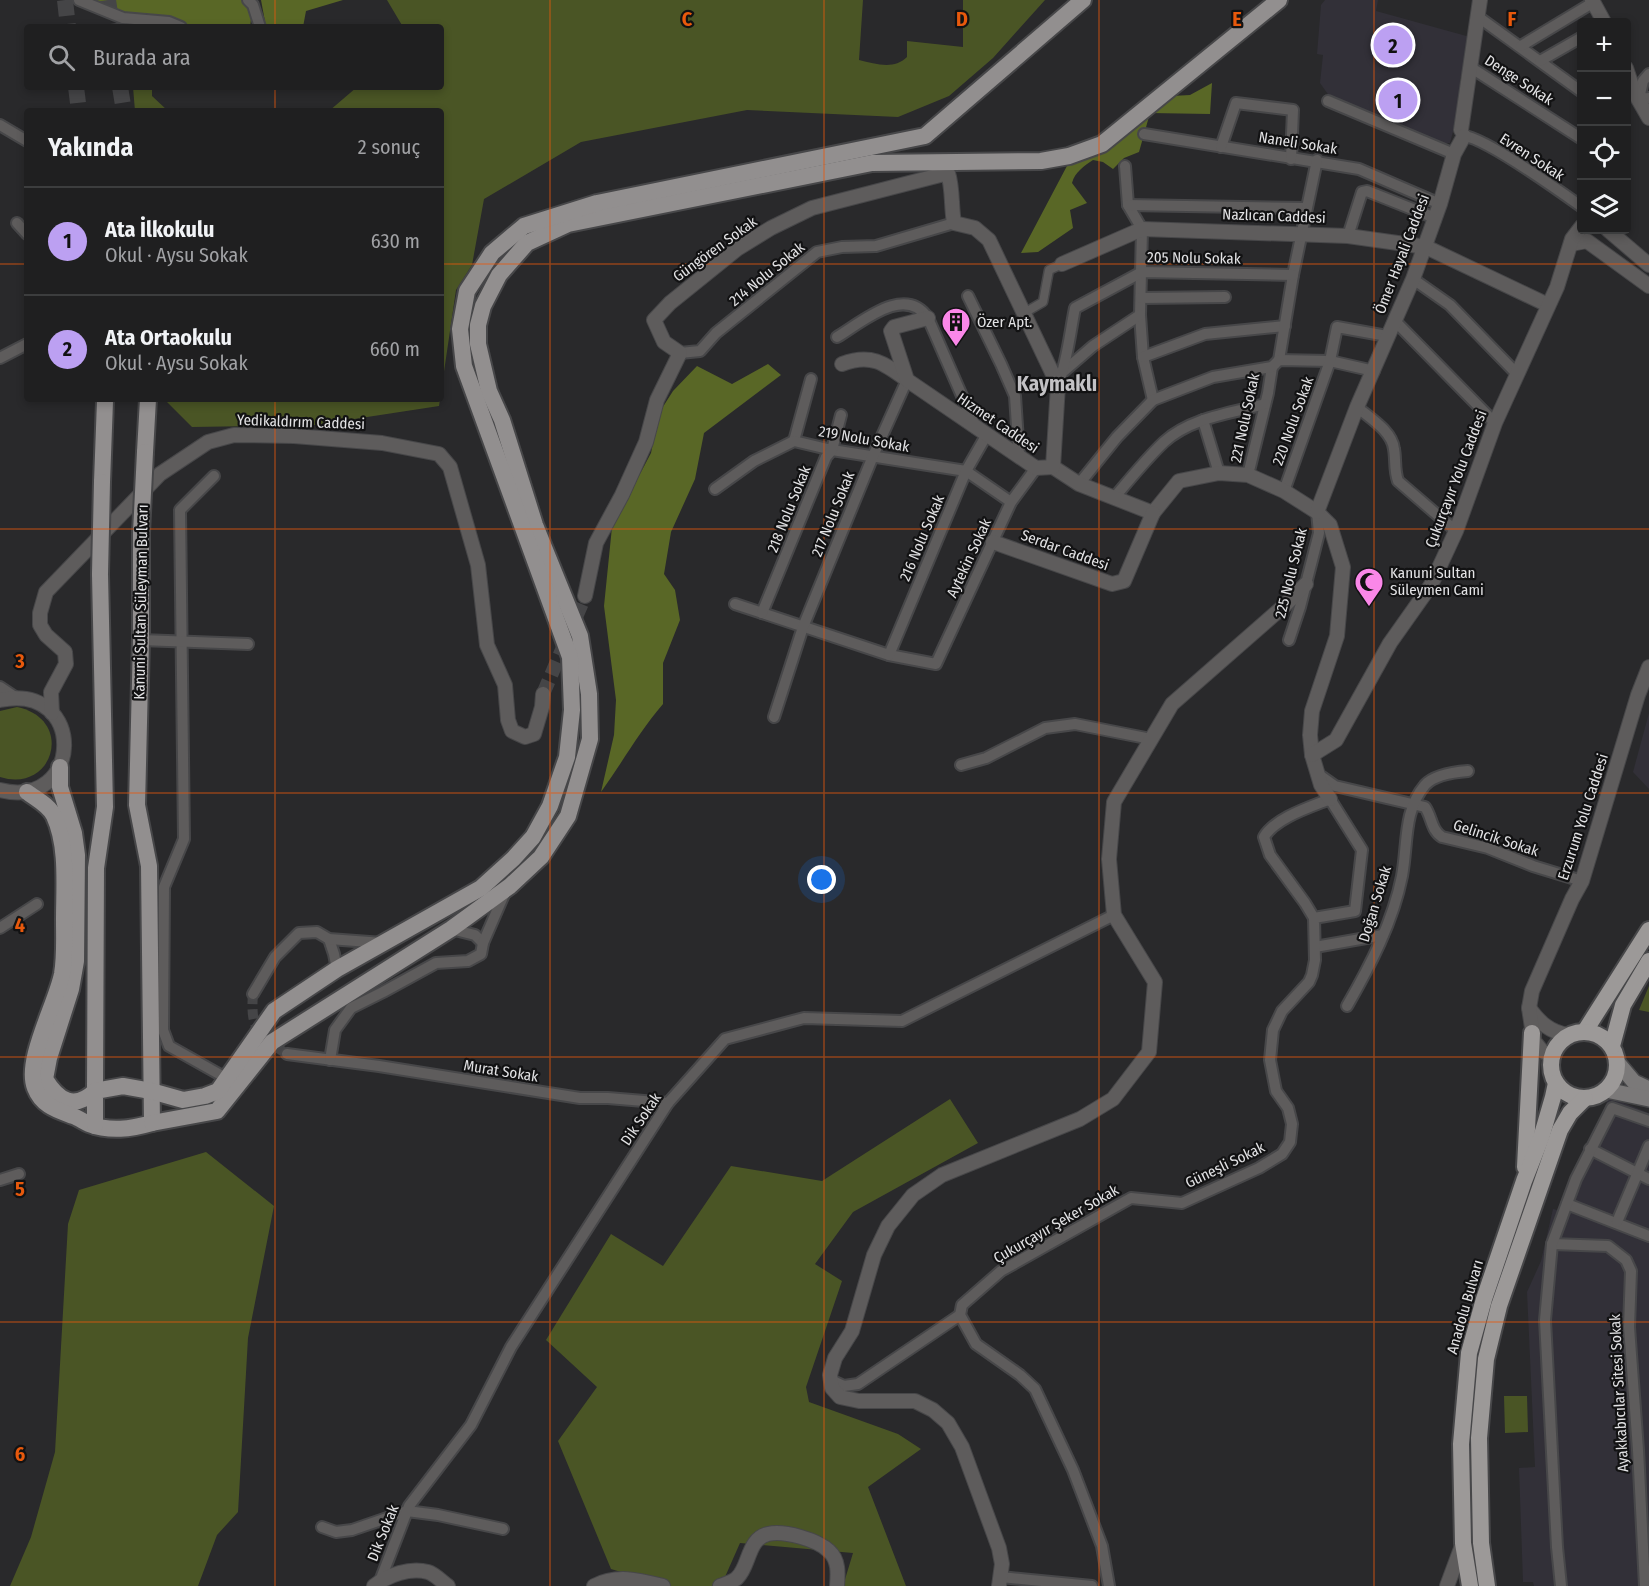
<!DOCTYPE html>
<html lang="tr">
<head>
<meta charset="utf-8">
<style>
	:root { --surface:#1f1f20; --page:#2c2c2d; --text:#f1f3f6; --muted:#a1a2a5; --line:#3c3d3e; --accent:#bca0f2 }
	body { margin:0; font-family:"Fira Sans Condensed",sans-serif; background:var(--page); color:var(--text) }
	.controls { position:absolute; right:18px; top:18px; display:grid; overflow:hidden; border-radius:6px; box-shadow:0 3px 9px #0003 }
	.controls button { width:54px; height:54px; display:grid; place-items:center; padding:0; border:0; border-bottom:2px solid var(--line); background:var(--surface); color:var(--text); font:30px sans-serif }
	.you { position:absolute; left:822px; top:880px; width:21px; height:21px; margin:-15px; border:4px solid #fff; border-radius:50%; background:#1a73e8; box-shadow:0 0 0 9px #1a73e833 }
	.badge { display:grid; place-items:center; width:39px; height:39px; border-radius:50%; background:var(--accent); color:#111; font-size:20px; font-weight:700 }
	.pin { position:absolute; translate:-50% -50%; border:3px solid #fff; box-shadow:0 2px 6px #0006 }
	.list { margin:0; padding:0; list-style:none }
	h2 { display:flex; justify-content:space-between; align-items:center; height:78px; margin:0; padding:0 24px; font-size:26px }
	h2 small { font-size:20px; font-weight:400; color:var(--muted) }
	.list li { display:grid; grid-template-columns:39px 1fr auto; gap:18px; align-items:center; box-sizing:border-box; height:108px; padding:0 24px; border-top:2px solid var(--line) }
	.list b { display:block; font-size:22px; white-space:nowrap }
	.list p { margin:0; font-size:20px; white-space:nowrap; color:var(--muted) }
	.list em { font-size:20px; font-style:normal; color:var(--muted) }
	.icon { flex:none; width:33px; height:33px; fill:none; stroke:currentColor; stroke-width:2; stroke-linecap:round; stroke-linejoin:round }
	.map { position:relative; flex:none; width:1649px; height:1586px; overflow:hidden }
	.search { position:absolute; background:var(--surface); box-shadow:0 3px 9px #0003; left:24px; top:24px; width:420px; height:66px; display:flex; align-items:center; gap:15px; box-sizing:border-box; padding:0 21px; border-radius:6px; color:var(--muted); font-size:22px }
	.panel { position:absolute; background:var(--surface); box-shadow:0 3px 9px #0003; left:24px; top:108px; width:420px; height:294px; border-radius:6px }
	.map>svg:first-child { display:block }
	.built { fill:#323038 }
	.green { fill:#4a5525 }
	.forest { fill:#596726 }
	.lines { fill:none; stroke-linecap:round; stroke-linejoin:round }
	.minor-tunnel { stroke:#454547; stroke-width:10; stroke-dasharray:10 5; stroke-linecap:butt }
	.tertiary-tunnel { stroke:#454547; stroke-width:14; stroke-dasharray:14 7; stroke-linecap:butt }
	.primary-tunnel { stroke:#454547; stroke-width:16; stroke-dasharray:16 8; stroke-linecap:butt }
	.pedestrian-casing { stroke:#474749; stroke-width:11 }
	.minor-casing { stroke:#474749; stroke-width:14 }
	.tertiary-casing { stroke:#474749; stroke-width:16 }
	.secondary-casing { stroke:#474749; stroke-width:18 }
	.primary-casing { stroke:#474749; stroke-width:20 }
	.trunk-casing { stroke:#474749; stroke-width:20 }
	.pedestrian { stroke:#5e5c5c; stroke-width:8 }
	.minor { stroke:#5e5c5c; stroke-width:10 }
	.tertiary { stroke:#5e5c5c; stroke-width:14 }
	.secondary { stroke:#7b7979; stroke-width:15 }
	.primary { stroke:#928f8f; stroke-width:16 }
	.trunk { stroke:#9c9998; stroke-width:16 }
	.primary-bridge-casing { stroke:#474749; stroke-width:20; stroke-linecap:butt }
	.primary-bridge { stroke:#928f8f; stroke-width:16 }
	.grid { fill:none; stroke:#e8590c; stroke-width:1.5; stroke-opacity:0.55 }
	.labels { text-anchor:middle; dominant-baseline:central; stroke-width:4.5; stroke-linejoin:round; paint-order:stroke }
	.street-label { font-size:15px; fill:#e3e3e5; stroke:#121213 }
	.poi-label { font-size:15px; fill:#e3e3e5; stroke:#121213; text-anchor:start }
	.district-label { font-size:21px; font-weight:bold; fill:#c3c2c5; stroke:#121213 }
	.grid-label { font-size:20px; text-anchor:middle; font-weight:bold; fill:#e8590c; stroke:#121213; stroke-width:4.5; stroke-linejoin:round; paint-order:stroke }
</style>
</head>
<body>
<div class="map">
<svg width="1649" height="1586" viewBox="0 0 1649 1586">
	<rect width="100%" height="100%" fill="#29292b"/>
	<g class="built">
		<polygon points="1325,0 1378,0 1376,11 1470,37 1464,73 1460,78 1461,102 1450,143 1440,143 1380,116 1330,97 1320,83 1323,55 1317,54 1321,5"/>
		<polygon points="1649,713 1649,789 1633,772"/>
		<polygon points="1609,1097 1649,1113 1649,1586 1534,1586 1533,1582 1523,1582 1519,1468 1535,1467 1527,1292 1541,1261 1553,1209 1569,1213 1596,1128"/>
	</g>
	<g class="green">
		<path d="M387 0H863L859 60C876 64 894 70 907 57V41L963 47V0H1045L993 58 949 96 898 117 747 110 581 142 484 199 472 265 456 290 441 392V111H329L357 87H441V27H403Z"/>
		<polygon points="133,87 152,87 152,96 168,111 135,111"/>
		<polygon points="164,399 440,399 439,406 315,425 192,427"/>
		<path d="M17 707C75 719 54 794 0 777V711Z"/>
		<polygon points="1649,986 1649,1012 1639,1010"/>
		<polygon points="950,1099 978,1143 853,1212 815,1264 842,1281 806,1387 809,1402 898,1434 921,1449 868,1487 906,1586 843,1586 853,1553 740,1543 721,1586 667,1586 611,1569 558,1441 597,1387 546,1340 611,1234 663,1266 731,1166 822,1181"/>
		<polygon points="206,1152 274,1206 248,1338 238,1512 217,1535 198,1586 10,1586 31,1537 55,1452 68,1224 79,1190"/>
		<polygon points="1504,1396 1527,1396 1528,1432 1505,1433"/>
	</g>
	<g class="forest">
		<polygon points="73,0 246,0 253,5 250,27 185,27"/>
		<polygon points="261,0 343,0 306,11 303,27 266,27"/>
		<path d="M1212 83 1210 114 1150 113 1139 152 1124 158 1113 169 1103 162 1093 160C1084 166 1075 172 1072 183L1087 203 1070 210 1073 228 1038 252 1021 253 1068 164 1108 147 1150 110 1172 96 1190 95Z"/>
		<path d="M768 364 781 375 704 433 695 479 671 532 664 574 675 590 680 620 663 663V704C639 732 622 763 601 792L614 735 616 700 604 606 612 527 651 453 659 413 673 391 697 366 732 384Z"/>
	</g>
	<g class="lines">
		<path class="minor-tunnel" d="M253 994C250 1030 259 1036 287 1054"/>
		<polyline class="tertiary-tunnel" points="543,694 585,596"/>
		<g class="primary-tunnel">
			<polyline points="65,0 68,27"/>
			<polyline points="108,0 112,27"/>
			<polyline points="76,87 79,111"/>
			<polyline points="120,87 124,111"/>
		</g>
		<g class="pedestrian-casing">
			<polyline id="pedestrian" points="1024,313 1043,302 1049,270 1062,264"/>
		</g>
		<g class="minor-casing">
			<g id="minor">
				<polyline points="79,0 123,18 169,22 181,27"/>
				<polyline points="248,0 253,5 260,27"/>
				<polyline points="1477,16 1582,92"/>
				<polyline points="1521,46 1594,2"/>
				<polyline points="1540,61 1582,37"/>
				<polyline points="1470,67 1582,139"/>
				<polyline points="1649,74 1643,81 1639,99 1649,98"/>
				<polyline points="1328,101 1454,154"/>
				<polyline points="0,125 27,141"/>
				<polyline points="1144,134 1359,169 1440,204"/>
				<path d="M1464 136C1485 138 1561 192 1582 207"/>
				<polyline points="1221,147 1236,103 1293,110 1291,159"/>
				<polyline points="1125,166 1128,205 1142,229 1140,315 1143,357 1153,400"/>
				<polyline points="1128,205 1306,208"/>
				<polyline points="17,223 27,234"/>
				<polyline points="1348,236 1362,192 1367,191 1435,218"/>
				<polyline points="1413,279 1450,305 1517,374"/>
				<polyline points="968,296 1001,364 1015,396 1019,456"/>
				<polyline points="1141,298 1225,297"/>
				<polyline points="1394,320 1495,423"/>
				<path d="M837 337C862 322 905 284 928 318L976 428"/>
				<polyline points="680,353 700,351 716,333 817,252 842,247 876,246 954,223"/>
				<polyline points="1143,357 1205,334 1285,326"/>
				<polyline points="0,358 27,344"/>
				<polyline points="1279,360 1293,275 1317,160"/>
				<polyline points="1064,371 1093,346 1140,315"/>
				<path d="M1058 385C1067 363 1070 332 1075 308L1142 272 1293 275"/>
				<path d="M1357 407C1370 418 1392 431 1394 449 1396 460 1394 470 1398 481L1456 531"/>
				<polyline points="1203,420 1219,473"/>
				<polyline points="794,441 811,379"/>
				<polyline points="1248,475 1268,393 1272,367"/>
				<polyline points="214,476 180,510 184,839 164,887 163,1030 169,1046 226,1078"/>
				<polyline points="1079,484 1117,437 1153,400 1213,377 1272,367 1279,360 1330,361 1374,371"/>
				<polyline points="715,489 754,461 794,441 832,450 966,471 1011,502"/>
				<polyline points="1284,491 1330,361 1337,327 1387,336"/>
				<path d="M1114 498C1130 479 1146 459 1164 442 1190 418 1231 413 1265 404"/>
				<polyline points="735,604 889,655 936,664 1011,502 1036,468"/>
				<polyline points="762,613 826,457 832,450 841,415"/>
				<polyline points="141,640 248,644"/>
				<polyline points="1289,640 1300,607 1319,533 1317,512"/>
				<polyline points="889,655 966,471 986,436"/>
				<polyline points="0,687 15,697"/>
				<polyline points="774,717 803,627 873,456 907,380"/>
				<polyline points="961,765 986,758 1045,728 1075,724 1151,739"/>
				<path d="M1318 774 1335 786 1425 807C1432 817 1431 830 1442 837L1488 848 1533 866 1582 881"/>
				<polyline points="0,928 37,904"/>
				<polyline points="451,929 475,935 483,943"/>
				<polyline points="329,939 334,954 337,969"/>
				<polyline points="1315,947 1383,935"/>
				<polyline points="253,994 275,957 299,933 317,932 329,939 383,943"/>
				<path d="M1347 1006C1370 966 1393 922 1402 876 1408 844 1403 811 1425 785 1434 775 1455 772 1468 771"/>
				<polyline points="287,1054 379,1066 580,1098 608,1098 668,1103"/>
				<polyline points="330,1060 335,1030 351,1008 383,992 436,963 468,961 481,954 483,943 506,890"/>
				<polyline points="1590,1149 1649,1179"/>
				<polyline points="0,1180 19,1174"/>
				<polyline points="1567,1204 1649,1236"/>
				<polyline points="1617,1222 1649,1146"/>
				<polyline points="1552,1244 1608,1246 1626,1260 1631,1271 1629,1327 1638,1450 1645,1586"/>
				<polyline points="831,1380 844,1386 858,1384 960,1315"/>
				<polyline points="322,1527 336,1532 352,1530 407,1511 438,1515 503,1529"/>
				<polyline points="1001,1577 1092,1586"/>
				<polyline points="380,1581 409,1506 471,1425 511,1347 668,1103 725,1039 804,1018 902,1021 1114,915"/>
				<path d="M1109 1586 1102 1546 1073 1470 1035 1389 1020 1375 976 1344 960 1315 962 1305 1001 1271 1131 1198 1182 1203 1259 1168 1282 1154 1290 1142 1292 1124 1288 1108 1276 1091 1270 1060 1273 1030 1282 1011 1309 982 1312 975 1315 960 1314 918 1305 903 1270 855 1264 837C1275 818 1310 807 1330 799L1362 850 1355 911 1314 918"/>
				<polyline points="1561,1586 1557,1547 1545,1320 1552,1244 1576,1179 1612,1108 1649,1121"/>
			</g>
		</g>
		<g class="tertiary-casing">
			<g id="tertiary">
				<polyline points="1592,0 1604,22"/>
				<polyline points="1626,68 1634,92 1649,118"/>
				<polyline points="1461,130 1480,0"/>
				<polyline points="1608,230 1649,265"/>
				<polyline points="1571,244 1587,241 1649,286"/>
				<polyline points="1062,264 1142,229 1348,236 1426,247 1548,305"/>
				<path d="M842 364C871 353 884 363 907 380"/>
				<polyline points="1053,467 1079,484 1153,513 1179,481 1219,473 1248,475 1284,491 1317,512 1330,525 1343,567 1337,636 1312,711 1310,735 1312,755 1321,785 1330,799"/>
				<polyline points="1317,512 1357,407 1413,279 1440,204 1454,154 1464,136"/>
				<polyline points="993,542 1112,584 1124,581 1153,513"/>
				<path d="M585 596 596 543 622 495 646 442 657 400 680 353 664 342 654 320 670 303 737 249 771 228 812 208 948 173C953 189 951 206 954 223L975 228 989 240 1058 385 1053 467 1036 468 907 380 891 331 894 327 928 318"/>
				<path d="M0 700C88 682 83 811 0 790"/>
				<polyline points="52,713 51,692 66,664 65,652 46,635 40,625 40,613 46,592 160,474 208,442 234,435 294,436 382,443 439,454 450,467 478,565 487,645 505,685 508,720 512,731 525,737 534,734 542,707 543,694"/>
				<polyline points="1312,755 1336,740 1390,643 1431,585 1456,531 1495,423 1557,287 1572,239 1582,226"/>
				<path d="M1529 1008C1540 1023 1550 1032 1568 1035"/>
				<polyline points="1551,1056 1542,1051 1534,1041 1529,1008 1532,991 1572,899 1582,881 1638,695 1649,667"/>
				<path d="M374 1586C388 1575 410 1567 428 1572 435 1574 442 1582 448 1586"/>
				<path d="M594 1586C617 1574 639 1580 663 1586"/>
				<path d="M720 1586C725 1584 733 1582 737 1578 750 1566 747 1539 768 1534 784 1530 818 1540 829 1551 839 1560 838 1574 837 1586"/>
				<polyline points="999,1586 1002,1564 999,1548 962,1447 948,1423 933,1410 915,1401 859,1401 840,1397 832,1388 830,1375 835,1358 852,1331 874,1255 888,1226 913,1195 942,1175 1080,1119 1113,1099 1149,1052 1155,982 1114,915 1109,859 1114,802 1172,704 1285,605 1306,584"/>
				<polyline points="1447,1586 1463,1543"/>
			</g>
		</g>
		<g class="secondary-casing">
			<g id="secondary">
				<polyline points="1618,1063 1634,1082 1649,1089"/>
				<polyline points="1606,1090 1649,1099"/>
			</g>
		</g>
		<g class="primary-casing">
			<g id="primary">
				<polyline points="145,452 148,399"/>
				<polyline points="102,482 105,401"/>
				<path d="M60 767V787L74 833 77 855 76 961 71 989 49 1058 45 1079C58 1100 74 1111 95 1091L96 868 105 807 100 574"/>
				<path d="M27 792C36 799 49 805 54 816 68 846 64 887 64 920 64 938 65 957 62 974 56 1004 24 1061 35 1088 42 1106 57 1110 73 1116 79 1118 84 1122 89 1124 110 1132 131 1129 152 1123L149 866 137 805 141 640V533"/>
				<polyline points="152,1123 217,1111 272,1042 451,929 510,886 541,857 568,816 590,739 589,694 580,636 535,525 502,420 489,391 478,344 478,325 483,306 499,275 527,243 568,224 872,163 1041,161 1069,156 1102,144 1279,0"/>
				<polyline points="95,1126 95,1091 123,1086 151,1091 183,1100 205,1096 218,1091 274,1011 337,969 481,888 513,859 533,837 550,806 567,757 572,710 570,657 464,366 460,329 467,291 492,253 524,226 597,203 925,136 1083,0"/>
			</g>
		</g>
		<g class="trunk-casing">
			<g id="trunk">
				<polyline points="1585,1031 1649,930"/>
				<circle cx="1584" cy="1065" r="33"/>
				<polyline points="1612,1046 1623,1005 1649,961"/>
				<polyline points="1525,1167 1532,1033"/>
				<polyline points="1470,1586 1463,1543 1461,1444 1469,1353 1484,1299 1524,1181 1541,1138 1553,1097 1556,1083"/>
				<polyline points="1487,1586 1481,1543 1479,1438 1486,1359 1499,1306 1560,1130 1570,1113 1585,1098"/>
			</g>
		</g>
		<use href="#pedestrian" class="pedestrian"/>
		<use href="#minor" class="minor"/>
		<use href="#tertiary" class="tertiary"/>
		<use href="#secondary" class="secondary"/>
		<use href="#primary" class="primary"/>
		<use href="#trunk" class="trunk"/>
		<g class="primary-bridge-casing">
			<g id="primary-bridge">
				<polyline points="141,533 145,452"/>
				<polyline points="100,574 102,482"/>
			</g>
		</g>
		<use href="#primary-bridge" class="primary-bridge"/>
	</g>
	<path class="grid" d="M275 0V27M550 0V1586M824 0V1586M1099 0V1586M1374 0V1586M275 87V111M0 264H27M441 264H1649M275 399V1586M0 529H1649M0 793H1649M0 1057H1649M0 1322H1649"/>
	<defs>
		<g id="building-pin" transform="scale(1.5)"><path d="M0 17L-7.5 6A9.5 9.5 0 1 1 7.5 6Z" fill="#fa87e8" stroke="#121213"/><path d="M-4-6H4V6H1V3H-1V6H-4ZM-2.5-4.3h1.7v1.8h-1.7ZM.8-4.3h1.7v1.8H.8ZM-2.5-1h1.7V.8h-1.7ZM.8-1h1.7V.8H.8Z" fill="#111"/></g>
		<g id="mosque-pin" transform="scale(1.5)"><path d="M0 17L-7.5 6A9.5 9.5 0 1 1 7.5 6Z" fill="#fa87e8" stroke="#121213"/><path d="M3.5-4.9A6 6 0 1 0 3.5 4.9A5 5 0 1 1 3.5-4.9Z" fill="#111"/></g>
	</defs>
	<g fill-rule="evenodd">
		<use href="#building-pin" x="956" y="322"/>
		<use href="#mosque-pin" x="1369" y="582"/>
	</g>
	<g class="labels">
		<g class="street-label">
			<text transform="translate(1519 80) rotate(33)">Denge Sokak</text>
			<text transform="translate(1298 143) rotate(9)">Naneli Sokak</text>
			<text transform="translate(1532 157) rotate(33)">Evren Sokak</text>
			<text transform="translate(1274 216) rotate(2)">Nazlıcan Caddesi</text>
			<text transform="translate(715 249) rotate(-36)">Güngören Sokak</text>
			<text transform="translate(1402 254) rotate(-69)">Ömer Hayali Caddesi</text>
			<text transform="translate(1194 258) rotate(1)">205 Nolu Sokak</text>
			<text transform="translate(767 274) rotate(-39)">214 Nolu Sokak</text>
			<text transform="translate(1245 418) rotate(-78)">221 Nolu Sokak</text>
			<text transform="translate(1293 421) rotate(-70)">220 Nolu Sokak</text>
			<text transform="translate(301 422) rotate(2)">Yedikaldırım Caddesi</text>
			<text transform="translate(998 423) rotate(34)">Hizmet Caddesi</text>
			<text transform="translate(864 439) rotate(10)">219 Nolu Sokak</text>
			<text transform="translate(1456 479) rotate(-69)">Çukurçayır Yolu Caddesi</text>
			<text transform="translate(789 509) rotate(-68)">218 Nolu Sokak</text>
			<text transform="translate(833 514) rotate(-68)">217 Nolu Sokak</text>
			<text transform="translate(922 538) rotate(-67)">216 Nolu Sokak</text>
			<text transform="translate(1065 550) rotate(20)">Serdar Caddesi</text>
			<text transform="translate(969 558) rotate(-65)">Aytekin Sokak</text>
			<text transform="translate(1291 573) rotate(-76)">225 Nolu Sokak</text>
			<text transform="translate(141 602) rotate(-89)">Kanuni Sultan Süleyman Bulvarı</text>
			<text transform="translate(1583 817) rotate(-72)">Erzurum Yolu Caddesi</text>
			<text transform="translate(1496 838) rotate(18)">Gelincik Sokak</text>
			<text transform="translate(1375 904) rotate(-73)">Doğan Sokak</text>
			<text transform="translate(501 1071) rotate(9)">Murat Sokak</text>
			<text transform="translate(641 1119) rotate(-56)">Dik Sokak</text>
			<text transform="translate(1225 1165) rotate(-26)">Güneşli Sokak</text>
			<text transform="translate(1056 1224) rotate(-30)">Çukurçayır Şeker Sokak</text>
			<text transform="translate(1465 1307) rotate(-74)">Anadolu Bulvarı</text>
			<text transform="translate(1619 1393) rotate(-93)">Ayakkabıcılar Sitesi Sokak</text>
			<text transform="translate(383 1533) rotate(-68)">Dik Sokak</text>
		</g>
		<g class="poi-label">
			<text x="977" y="322">Özer Apt.</text>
			<text x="1390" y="573">Kanuni Sultan<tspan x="1390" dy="17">Süleymen Cami</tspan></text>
		</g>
		<g class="district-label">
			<text x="1057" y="384">Kaymaklı</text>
		</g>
	</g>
	<g class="grid-label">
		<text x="687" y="26">C</text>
		<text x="962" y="26">D</text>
		<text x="1237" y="26">E</text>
		<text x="1512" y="26">F</text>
		<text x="20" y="668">3</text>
		<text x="20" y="932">4</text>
		<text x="20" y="1196">5</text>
		<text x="20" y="1461">6</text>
	</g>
</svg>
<div class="controls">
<button>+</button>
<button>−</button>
<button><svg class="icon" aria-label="locate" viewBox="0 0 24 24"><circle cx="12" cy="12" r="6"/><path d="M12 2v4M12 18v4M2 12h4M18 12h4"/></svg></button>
<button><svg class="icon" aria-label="layers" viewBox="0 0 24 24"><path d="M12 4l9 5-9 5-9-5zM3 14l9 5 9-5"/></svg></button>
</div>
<div class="you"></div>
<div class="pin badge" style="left:1398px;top:100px">1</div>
<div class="pin badge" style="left:1393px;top:45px">2</div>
<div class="search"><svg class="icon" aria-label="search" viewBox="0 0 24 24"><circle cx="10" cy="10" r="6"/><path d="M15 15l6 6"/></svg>Burada ara</div>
<section class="panel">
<h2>Yakında<small>2 sonuç</small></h2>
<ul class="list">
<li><span class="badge">1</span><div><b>Ata İlkokulu</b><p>Okul · Aysu Sokak</p></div><em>630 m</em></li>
<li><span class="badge">2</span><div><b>Ata Ortaokulu</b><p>Okul · Aysu Sokak</p></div><em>660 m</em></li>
</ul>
</section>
</div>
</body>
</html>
